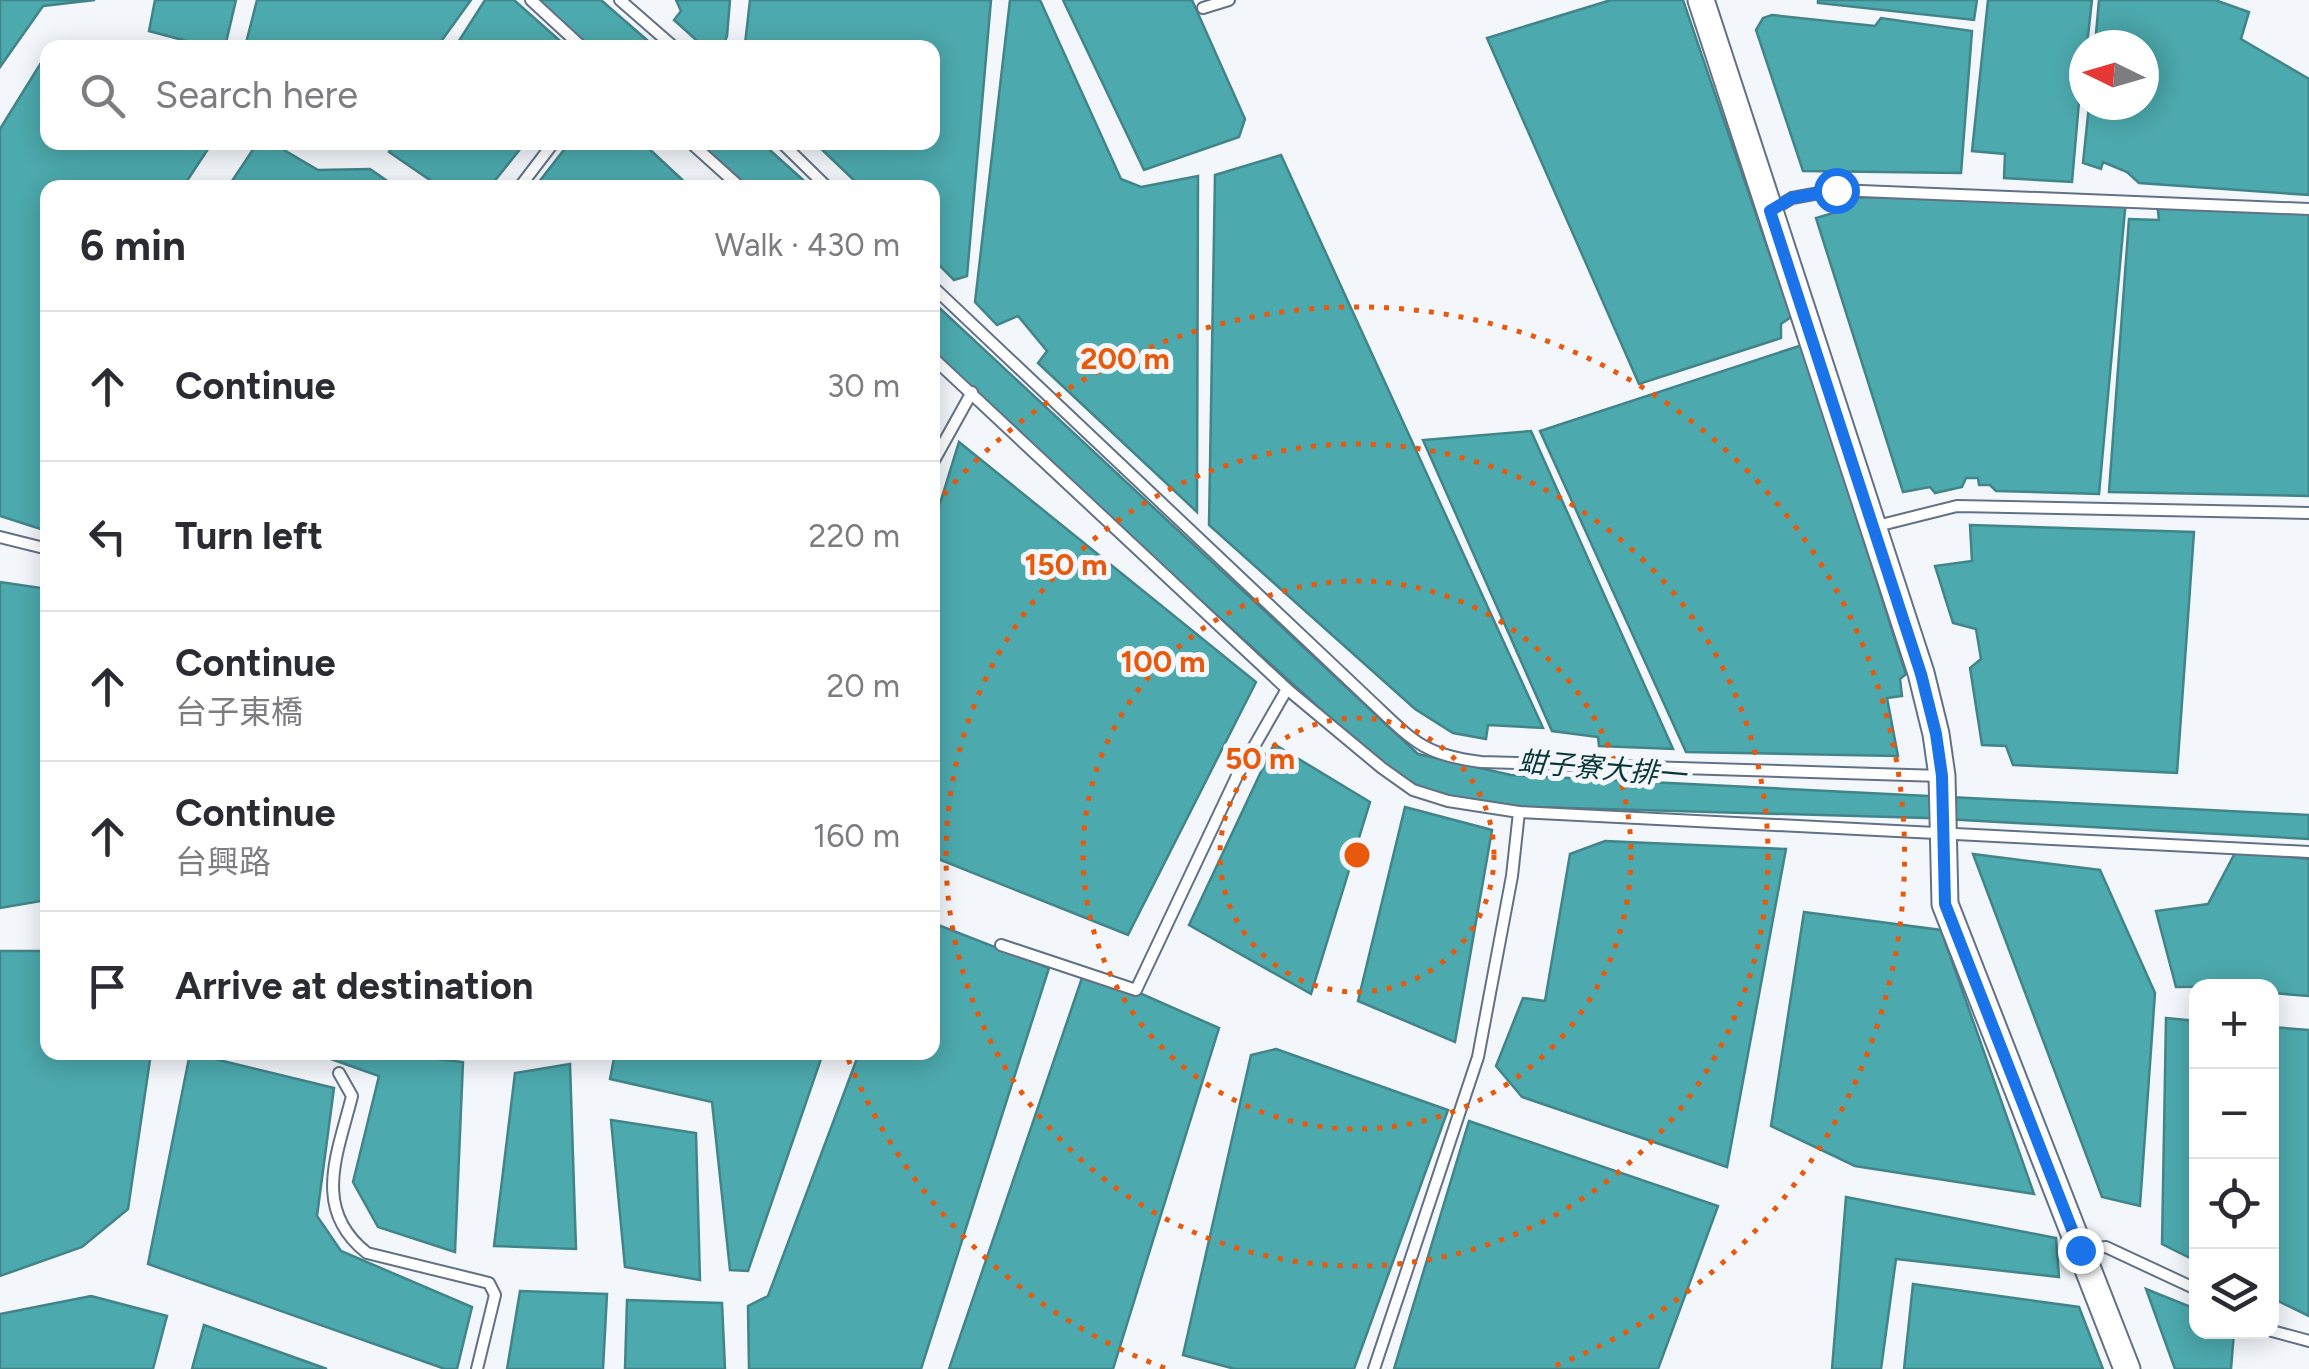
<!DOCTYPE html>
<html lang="en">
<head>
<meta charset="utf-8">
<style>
	:root { --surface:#fff; --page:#f2f2f3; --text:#2b2b33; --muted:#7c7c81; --line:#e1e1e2 }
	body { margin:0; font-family:Figtree,"Noto Sans TC",sans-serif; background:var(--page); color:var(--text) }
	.controls { position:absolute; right:30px; bottom:30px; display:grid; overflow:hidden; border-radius:20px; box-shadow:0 5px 25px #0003 }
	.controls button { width:90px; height:90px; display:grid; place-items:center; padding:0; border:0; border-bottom:2px solid var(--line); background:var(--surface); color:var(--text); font:50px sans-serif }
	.compass { position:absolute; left:2069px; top:30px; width:90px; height:90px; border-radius:50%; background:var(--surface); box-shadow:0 5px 25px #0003; rotate:275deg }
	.stop { position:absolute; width:30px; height:30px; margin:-22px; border:8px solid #1a73e8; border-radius:50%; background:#fff }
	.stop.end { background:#1a73e8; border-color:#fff; box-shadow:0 2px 10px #0008 }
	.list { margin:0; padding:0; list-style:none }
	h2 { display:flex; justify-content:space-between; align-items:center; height:130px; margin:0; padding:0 40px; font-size:42px }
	h2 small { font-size:32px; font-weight:400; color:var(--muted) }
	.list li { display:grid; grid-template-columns:65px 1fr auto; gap:30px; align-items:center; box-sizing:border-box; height:150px; padding:0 40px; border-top:2px solid var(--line) }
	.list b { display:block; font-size:38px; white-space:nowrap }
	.list p { margin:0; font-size:32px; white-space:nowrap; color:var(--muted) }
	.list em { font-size:32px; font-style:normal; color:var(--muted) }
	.icon { flex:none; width:55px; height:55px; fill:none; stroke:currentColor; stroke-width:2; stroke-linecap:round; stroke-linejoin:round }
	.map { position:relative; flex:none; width:2309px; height:1369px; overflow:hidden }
	.search { position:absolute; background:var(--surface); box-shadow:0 5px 25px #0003; left:40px; top:40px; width:900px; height:110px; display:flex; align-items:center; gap:25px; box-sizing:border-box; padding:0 35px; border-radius:20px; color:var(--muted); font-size:38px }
	.panel { position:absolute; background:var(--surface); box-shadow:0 5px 25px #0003; left:40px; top:180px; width:900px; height:880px; border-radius:20px }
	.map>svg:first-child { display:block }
	.water { fill:#4ca9ad; stroke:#418489; stroke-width:2.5 }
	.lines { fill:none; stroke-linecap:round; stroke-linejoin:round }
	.service-casing { stroke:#627186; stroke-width:14 }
	.tertiary-casing { stroke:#627186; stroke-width:29 }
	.service { stroke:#fff; stroke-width:10 }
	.tertiary { stroke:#fff; stroke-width:25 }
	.route { stroke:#1a73e8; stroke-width:12 }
	.ring { fill:none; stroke:#e8590c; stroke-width:5; stroke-dasharray:5 10 }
	.labels { text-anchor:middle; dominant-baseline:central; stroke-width:10; stroke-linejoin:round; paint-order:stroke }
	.water-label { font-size:28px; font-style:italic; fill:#093739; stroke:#f3f7fb }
	.centre { fill:#e8590c; stroke:#f3f7fb; stroke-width:5 }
	.ring-label { font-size:30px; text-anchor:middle; font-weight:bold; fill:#e8590c; stroke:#f3f7fb; stroke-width:10; stroke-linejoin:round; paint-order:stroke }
</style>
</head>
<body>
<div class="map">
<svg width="2309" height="1369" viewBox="0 0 2309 1369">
	<rect width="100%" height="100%" fill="#f3f7fb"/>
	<g class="water">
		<polygon points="0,0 95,0 43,6 0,67"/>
		<polygon points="155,0 236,0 225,47 209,47 149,31"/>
		<polygon points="257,0 471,0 437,47 245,47"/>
		<polygon points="485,0 514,0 567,47 455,47"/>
		<polygon points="535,0 601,0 655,47 587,47"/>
		<polygon points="676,0 730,0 727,36 723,47 704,47 674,20 681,11"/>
		<polygon points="750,0 991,0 967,276 954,280 933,259 932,188 861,187 815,143 932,142 932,48 748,47 745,44"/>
		<polygon points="1010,0 1040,0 1121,179 1141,187 1198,176 1197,512 1038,363 1047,351 1018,316 997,325 975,302"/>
		<polygon points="1063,0 1192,0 1245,119 1239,137 1144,170"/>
		<polygon points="1611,0 1683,0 1791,317 1781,324 1781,338 1639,384 1487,38"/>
		<polygon points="1818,0 1977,0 1974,20 1818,3"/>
		<polygon points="1988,0 2092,0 2087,45 2084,45 2072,182 2004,178 2005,154 1972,151"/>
		<polygon points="2099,0 2215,0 2249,12 2241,39 2309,79 2309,195 2139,183 2127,172 2103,162 2101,169 2083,163 2089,105 2144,105 2144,45 2095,45"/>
		<polygon points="1772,15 1875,26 1881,18 1972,31 1961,173 1803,171 1756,30 1763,18"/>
		<polygon points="47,53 48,142 212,143 183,187 48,188 47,531 0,516 0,129"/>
		<polygon points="258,142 272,143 318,170 370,169 396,187 228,187"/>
		<polygon points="570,142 643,143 690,187 535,187"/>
		<polygon points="395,143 395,142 525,143 489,188 440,187 389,152"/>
		<polygon points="693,143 762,143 811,187 742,187"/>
		<polygon points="1281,155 1543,728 1488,725 1486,739 1453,733 1415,709 1209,525 1215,175"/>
		<polygon points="1834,197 2126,199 2099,494 1996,491 1990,485 1979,485 1978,478 1966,478 1962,487 1935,493 1930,487 1903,492 1816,218 1833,213"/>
		<polygon points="2157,202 2309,210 2309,496 2109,492 2129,219 2159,220"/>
		<polygon points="932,301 1418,754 1511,775 2309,815 2309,839 1926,818 1499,806 1438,796 1388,770 933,359"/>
		<polygon points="1802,345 1906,674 1900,679 1902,696 1887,698 1898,756 1686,752 1540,431"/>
		<polygon points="1531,431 1673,749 1599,746 1598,737 1552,731 1423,440"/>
		<polygon points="959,442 1256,682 1128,935 933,857 933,526"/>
		<polygon points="1970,525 2194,532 2177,773 2013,765 2006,746 1982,745 1970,668 1981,659 1976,629 1953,623 1935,566 1972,561"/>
		<polygon points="0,582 48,589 47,900 0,908"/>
		<polygon points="1274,744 1370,802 1311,994 1189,925"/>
		<polygon points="1405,807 1492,830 1455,1042 1358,1001"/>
		<polygon points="1605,841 1786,849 1727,1167 1522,1097 1496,1066 1523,998 1545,1001 1570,854"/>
		<polygon points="2236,851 2309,859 2309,996 2272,993 2272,986 2176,987 2156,911 2208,904"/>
		<polygon points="1973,854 2100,870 2155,993 2140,1206 2102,1197"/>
		<polygon points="1804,912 1941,930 2034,1194 1855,1166 1771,1126"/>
		<polygon points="933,923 1049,968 921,1369 749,1369 748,1306 768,1296 859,1053 932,1052"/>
		<polygon points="0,951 47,951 48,1052 151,1053 128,1209 82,1247 0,1276"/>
		<polygon points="1085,969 1219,1028 1113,1369 949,1369"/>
		<polygon points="2166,1018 2196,1021 2196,1261 2162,1244"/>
		<polygon points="2272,1027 2309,1030 2309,1316 2272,1298"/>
		<polygon points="1276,1049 1448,1110 1354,1369 1235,1369 1183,1355 1251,1055"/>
		<polygon points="190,1053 334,1088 317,1216 341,1251 472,1307 457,1369 445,1369 148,1264"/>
		<polygon points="314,1053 435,1053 437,1059 463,1062 455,1252 378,1227 353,1182 379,1076"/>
		<polygon points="615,1053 823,1053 748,1271 730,1270 712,1102 610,1079"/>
		<polygon points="570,1064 576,1249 494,1246 515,1073"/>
		<polygon points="611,1120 696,1133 700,1280 625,1267"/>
		<polygon points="1469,1121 1718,1206 1658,1369 1394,1369"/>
		<polygon points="1846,1197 2056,1238 2059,1277 1896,1259 1881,1369 1832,1369"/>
		<polygon points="1913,1284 2079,1307 2103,1369 1904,1369"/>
		<polygon points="2146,1289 2196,1309 2196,1332 2234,1332 2231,1369 2175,1369"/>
		<polygon points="520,1291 607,1294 603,1369 507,1369"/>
		<polygon points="91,1296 167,1316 153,1369 0,1369 0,1314"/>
		<polygon points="627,1300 722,1303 725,1369 625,1369"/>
		<polygon points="204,1325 327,1369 192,1369"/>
	</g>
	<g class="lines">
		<g class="service-casing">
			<g id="service">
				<polyline points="531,0 583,48"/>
				<polyline points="620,0 675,48"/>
				<polyline points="1203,8 1229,0"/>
				<polyline points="690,142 741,188"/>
				<polyline points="781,142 828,188"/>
				<polyline points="519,188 554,142"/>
				<polyline points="1770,211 1792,198 1836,190 2309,209"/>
				<path d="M932 286 1375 705C1414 742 1425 755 1481 762L1941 776"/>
				<polyline points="932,357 1287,689 1382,768 1413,790 1448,801 1519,812 2309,852"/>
				<polyline points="932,464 972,392"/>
				<polyline points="1873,527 1957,506 2309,513"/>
				<polyline points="0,537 48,549"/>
				<polyline points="1001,945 1136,990 1237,776 1287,689"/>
				<path d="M339 1073 352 1096C338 1153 311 1209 367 1253L489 1283 495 1295 477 1369"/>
				<polyline points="2081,1250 2106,1247 2196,1289"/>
				<polyline points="2272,1331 2309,1341"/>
				<polyline points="1374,1369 1478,1057 1512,876 1519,812"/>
			</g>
		</g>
		<g class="tertiary-casing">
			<polyline id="tertiary" points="1701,0 1921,673 1936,734 1942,776 1945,904 2127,1369"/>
		</g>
		<use href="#service" class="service"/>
		<use href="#tertiary" class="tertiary"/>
	</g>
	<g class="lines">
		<polyline class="route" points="1836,190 1792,198 1770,211 1921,674 1936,734 1942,776 1945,904 2080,1250"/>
	</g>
	<g class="ring">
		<circle cx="1357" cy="855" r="137"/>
		<circle cx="1357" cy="855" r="274"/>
		<circle cx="1357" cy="855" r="411"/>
		<path d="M1165 1368A548 548 0 0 1 847 1056M934 506A548 548 0 1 1 1549 1368"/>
	</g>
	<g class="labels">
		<g class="water-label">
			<text transform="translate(1602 768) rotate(5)">蚶子寮大排一</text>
		</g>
	</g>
	<circle cx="1357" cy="855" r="15" class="centre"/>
	<g class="ring-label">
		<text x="1125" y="369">200 m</text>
		<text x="1066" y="575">150 m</text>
		<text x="1163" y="672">100 m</text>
		<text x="1260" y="769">50 m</text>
	</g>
</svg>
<div class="controls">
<button>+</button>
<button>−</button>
<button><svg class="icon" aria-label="locate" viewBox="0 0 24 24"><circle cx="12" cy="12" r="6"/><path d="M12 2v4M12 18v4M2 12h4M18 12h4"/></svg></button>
<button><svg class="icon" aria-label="layers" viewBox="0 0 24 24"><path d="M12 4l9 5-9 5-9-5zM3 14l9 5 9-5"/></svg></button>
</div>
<svg class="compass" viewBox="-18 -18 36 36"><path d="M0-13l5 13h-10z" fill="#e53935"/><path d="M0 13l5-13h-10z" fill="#7c7c81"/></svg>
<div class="stop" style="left:1836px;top:190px"></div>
<div class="stop end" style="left:2080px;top:1250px"></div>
<div class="search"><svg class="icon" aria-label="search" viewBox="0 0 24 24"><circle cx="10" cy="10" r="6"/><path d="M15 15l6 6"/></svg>Search here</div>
<section class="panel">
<h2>6 min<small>Walk · 430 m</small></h2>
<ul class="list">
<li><svg class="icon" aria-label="ahead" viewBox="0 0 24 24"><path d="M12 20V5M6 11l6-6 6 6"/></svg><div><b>Continue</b></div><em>30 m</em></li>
<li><svg class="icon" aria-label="left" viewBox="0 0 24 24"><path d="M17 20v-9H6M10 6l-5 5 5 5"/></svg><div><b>Turn left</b></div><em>220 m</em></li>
<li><svg class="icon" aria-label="ahead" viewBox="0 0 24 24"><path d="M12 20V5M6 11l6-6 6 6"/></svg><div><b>Continue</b><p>台子東橋</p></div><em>20 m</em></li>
<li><svg class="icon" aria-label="ahead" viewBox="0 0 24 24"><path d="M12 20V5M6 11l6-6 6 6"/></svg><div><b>Continue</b><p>台興路</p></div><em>160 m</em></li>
<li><svg class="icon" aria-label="arrive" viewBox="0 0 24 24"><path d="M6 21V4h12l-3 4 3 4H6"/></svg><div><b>Arrive at destination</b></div></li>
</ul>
</section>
</div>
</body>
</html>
